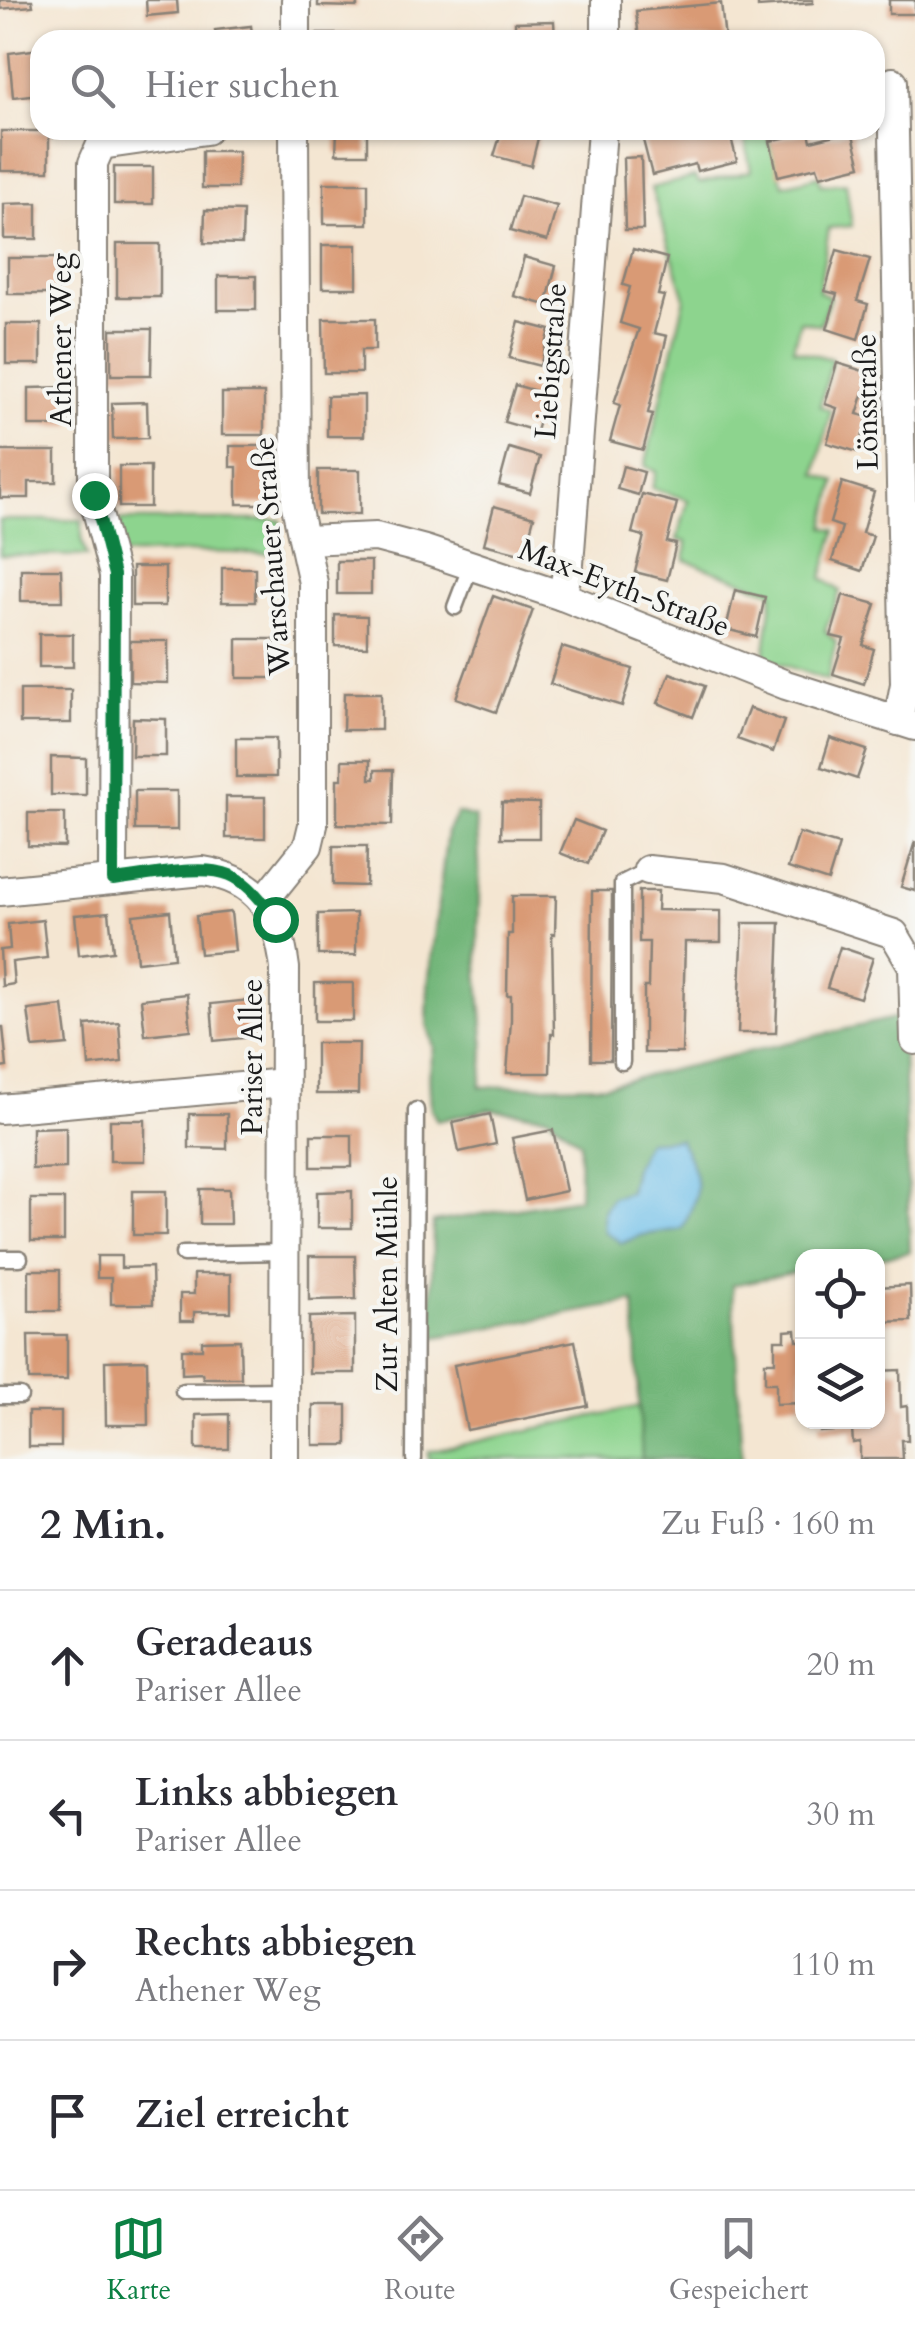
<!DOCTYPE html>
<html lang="de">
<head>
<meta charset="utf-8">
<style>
	:root { --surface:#fff; --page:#f2f2f3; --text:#2b2b33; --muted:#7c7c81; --line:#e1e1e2; --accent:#0b8043 }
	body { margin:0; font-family:Cardo,serif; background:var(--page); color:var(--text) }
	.controls { position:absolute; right:30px; bottom:30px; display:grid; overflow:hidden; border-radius:20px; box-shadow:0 2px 8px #0004 }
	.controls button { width:90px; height:90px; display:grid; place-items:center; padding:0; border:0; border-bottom:2px solid var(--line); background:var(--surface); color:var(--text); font:50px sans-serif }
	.stop { position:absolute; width:30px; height:30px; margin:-22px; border:8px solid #0b8043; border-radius:50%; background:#fff }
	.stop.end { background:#0b8043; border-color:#fff; box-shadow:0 2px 10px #0008 }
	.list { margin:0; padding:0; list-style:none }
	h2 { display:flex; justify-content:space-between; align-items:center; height:130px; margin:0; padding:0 40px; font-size:42px }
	h2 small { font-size:32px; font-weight:400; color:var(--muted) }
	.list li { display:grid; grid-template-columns:65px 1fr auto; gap:30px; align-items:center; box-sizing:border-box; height:150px; padding:0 40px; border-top:2px solid var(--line) }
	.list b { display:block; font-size:38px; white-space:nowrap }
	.list p { margin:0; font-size:32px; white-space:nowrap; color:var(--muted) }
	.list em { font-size:32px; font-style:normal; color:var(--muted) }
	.icon { flex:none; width:55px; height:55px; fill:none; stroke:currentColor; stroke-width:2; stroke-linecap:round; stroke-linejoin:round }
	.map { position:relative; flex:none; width:915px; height:1459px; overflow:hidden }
	.search { position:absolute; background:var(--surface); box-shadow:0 2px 8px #0004; left:30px; right:30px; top:30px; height:110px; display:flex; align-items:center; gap:25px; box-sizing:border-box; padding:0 35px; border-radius:30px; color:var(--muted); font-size:38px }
	.sheet { height:730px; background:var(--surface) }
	nav { display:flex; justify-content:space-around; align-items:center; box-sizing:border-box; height:140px; border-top:2px solid var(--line); background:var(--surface); font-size:28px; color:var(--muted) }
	nav a { display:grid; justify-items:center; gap:5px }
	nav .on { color:var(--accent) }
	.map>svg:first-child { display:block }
	.green { fill:#8dd48e; stroke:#547855; stroke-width:2.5 }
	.forest { fill:#72b679; stroke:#47694a; stroke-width:2.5; fill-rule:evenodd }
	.water { fill:#6ebfe9; stroke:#456e82; stroke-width:2.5 }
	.building { fill:#d99a74 }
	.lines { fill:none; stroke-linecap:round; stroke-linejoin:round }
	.service-casing { stroke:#888177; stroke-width:19 }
	.minor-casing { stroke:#888177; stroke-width:32 }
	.service { stroke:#fff; stroke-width:14 }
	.minor { stroke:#fff; stroke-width:28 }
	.route { stroke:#0b8043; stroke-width:12 }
	.labels { text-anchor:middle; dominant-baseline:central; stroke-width:8; stroke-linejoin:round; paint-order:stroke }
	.street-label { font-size:30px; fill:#1c1c1c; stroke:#f6f6f2 }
</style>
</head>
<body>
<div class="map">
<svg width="915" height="1459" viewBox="0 0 915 1459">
	<rect width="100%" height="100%" fill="#f6f6f2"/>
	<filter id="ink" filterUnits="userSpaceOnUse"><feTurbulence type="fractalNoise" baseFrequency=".01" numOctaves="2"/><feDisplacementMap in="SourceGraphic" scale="20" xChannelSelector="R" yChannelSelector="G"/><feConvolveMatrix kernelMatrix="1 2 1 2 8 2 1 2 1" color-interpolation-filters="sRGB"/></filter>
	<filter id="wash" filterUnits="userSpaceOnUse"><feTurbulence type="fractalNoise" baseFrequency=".0048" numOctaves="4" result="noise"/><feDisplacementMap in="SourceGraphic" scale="40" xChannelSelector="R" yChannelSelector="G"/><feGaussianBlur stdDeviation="2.25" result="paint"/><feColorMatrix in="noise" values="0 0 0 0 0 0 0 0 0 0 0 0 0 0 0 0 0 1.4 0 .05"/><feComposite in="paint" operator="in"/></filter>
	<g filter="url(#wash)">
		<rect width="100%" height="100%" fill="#f4e6d2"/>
		<g class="green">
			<polygon points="743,130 766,130 783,185 819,176 821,185 846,183 852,226 829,228 819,291 830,297 820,325 800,321 793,349 832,359 820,406 831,411 816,474 836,481 825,527 836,530 822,578 840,591 825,631 836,642 827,680 764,658 773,592 685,560 687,542 677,540 688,500 652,488 656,472 645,466 685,298 651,188 695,177 699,183 751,171"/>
			<polygon points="0,520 82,520 82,541 87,556 0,555"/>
			<polygon points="120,520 281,520 282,554 196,552 120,555"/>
			<polygon points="640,1406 642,1459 428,1459 428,1452"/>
		</g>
		<path class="forest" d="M457 813 475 818C483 866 477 916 478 965 480 1006 489 1047 480 1087L607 1085 902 1016 910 1252 878 1258 802 1256V1271L732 1285 742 1459H642L634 1302 431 1338 433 1222 579 1198 580 1142 548 1116 489 1109 437 1121 431 1109 429 1076 434 1047 427 1024 428 984 447 832ZM634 1168 682 1229 642 1235 622 1243Z"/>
		<path class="water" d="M679 1139C701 1178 702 1189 682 1229L642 1235 622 1243 604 1231 603 1211 612 1197 629 1192 634 1168 647 1141Z"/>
		<g id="blocks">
			<g class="building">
				<polygon points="0,0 32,0 33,6 0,9"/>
				<polygon points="146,0 177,0 178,13 147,16"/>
				<polygon points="318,0 357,0 357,7 318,6"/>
				<polygon points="758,0 813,0 813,3 758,7"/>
				<rect x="889" y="0" width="26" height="14"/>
				<polygon points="721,3 725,40 639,40 636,11"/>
				<polygon points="554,21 555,40 515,40 515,22"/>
				<polygon points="251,26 253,40 216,40 215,30"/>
				<rect x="316" y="34" width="43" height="6"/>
				<polygon points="40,49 40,94 13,97 9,53"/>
				<polygon points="337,130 367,130 367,154 336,154"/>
				<polygon points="502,130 540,130 531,166 494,156"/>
				<polygon points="680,130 686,130 688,137 729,130 737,161 697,171 695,164 652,175 643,140"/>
				<rect x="1" y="131" width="48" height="40"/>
				<polygon points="852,131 861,166 820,176 817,167 778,176 770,141 809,132 811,141"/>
				<polygon points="202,151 238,151 237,188 202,188"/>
				<polygon points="641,157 643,230 625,230 623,158"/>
				<rect x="114" y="167" width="39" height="37"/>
				<rect x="324" y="183" width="44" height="41"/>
				<polygon points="520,196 557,206 547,241 510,231"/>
				<polygon points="37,203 37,239 4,239 4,204"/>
				<polygon points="205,210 243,211 242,244 204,243"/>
				<rect x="117" y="244" width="43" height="53"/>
				<rect x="322" y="245" width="35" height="43"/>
				<polygon points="633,249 667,258 658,295 664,296 654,333 667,336 648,413 653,414 643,450 610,441 620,405 614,403 639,329 620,323 630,287 623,285"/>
				<polygon points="837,250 870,259 857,301 868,304 858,339 827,329 837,294 825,291"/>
				<polygon points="524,257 556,266 546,305 514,296"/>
				<rect x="8" y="258" width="50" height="36"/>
				<rect x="218" y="276" width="38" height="34"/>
				<polygon points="323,319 375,319 375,350 361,350 361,373 324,373"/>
				<polygon points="519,322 550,330 540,366 509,358"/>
				<rect x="6" y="324" width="35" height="40"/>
				<polygon points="111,329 152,329 151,375 111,375"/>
				<polygon points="837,363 870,373 857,414 868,417 858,452 827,443 837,408 825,404"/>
				<polygon points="515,385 547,394 536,431 504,422"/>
				<polygon points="71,387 71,426 29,426 29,388"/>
				<rect x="222" y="393" width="42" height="42"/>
				<polygon points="364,395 364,436 327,436 327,396"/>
				<polygon points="147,402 148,438 113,439 112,403"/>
				<polygon points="230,446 261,446 261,467 272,467 272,504 237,504 237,467 230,467"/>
				<polygon points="509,448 540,457 530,493 499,485"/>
				<polygon points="0,451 56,451 56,482 29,482 29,498 0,498"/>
				<rect x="119" y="466" width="31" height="41"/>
				<polygon points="623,466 644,472 638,495 617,489"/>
				<rect x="318" y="470" width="42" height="44"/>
				<polygon points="842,482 874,492 862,533 873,536 862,571 832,561 842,527 830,523"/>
				<polygon points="642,494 677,503 667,542 676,544 667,580 635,572 644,536 632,533"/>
				<polygon points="494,506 534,517 524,554 484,544"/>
				<rect x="337" y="561" width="34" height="33"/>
				<rect x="132" y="567" width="33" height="39"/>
				<rect x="222" y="568" width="33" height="34"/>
				<polygon points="21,569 61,569 62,601 21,601"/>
				<polygon points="735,590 765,597 756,637 726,629"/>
				<polygon points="843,595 876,604 863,645 874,649 864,684 833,674 844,639 831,636"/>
				<polygon points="493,596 533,610 496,712 456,698"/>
				<polygon points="335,615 367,616 367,647 335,646"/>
				<rect x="39" y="634" width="34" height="33"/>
				<rect x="237" y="639" width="38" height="39"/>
				<polygon points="130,641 168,641 168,683 130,682"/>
				<polygon points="562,647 633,669 622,706 550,684"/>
				<polygon points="670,673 705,686 693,717 658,703"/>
				<rect x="20" y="690" width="51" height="33"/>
				<polygon points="344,693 381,693 381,730 343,730"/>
				<polygon points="749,708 784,721 773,752 737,739"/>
				<polygon points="133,718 166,719 166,756 132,756"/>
				<rect x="236" y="738" width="40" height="39"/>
				<polygon points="830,738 867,750 857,779 821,767"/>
				<polygon points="51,757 86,758 86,795 51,795"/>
				<polygon points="342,760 370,760 370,779 375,779 375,770 393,770 392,825 337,824 337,779 342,779"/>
				<rect x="135" y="791" width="42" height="39"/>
				<rect x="226" y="797" width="39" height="41"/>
				<polygon points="502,802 539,803 539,838 501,838"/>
				<polygon points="28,813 65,813 65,847 28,846"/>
				<polygon points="574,820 602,831 588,864 560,853"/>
				<polygon points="799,833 839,845 828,881 788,868"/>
				<polygon points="915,841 915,891 901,887"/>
				<polygon points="333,846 367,846 366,886 333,885"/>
				<polygon points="592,891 612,891 611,1060 591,1060"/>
				<polygon points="639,891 658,891 657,910 721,911 721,942 685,942 682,1053 644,1053 644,987 648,987 649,942 639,942"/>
				<polygon points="512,896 556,896 555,934 552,934 554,1034 551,1034 550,1073 507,1073 511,1020 511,995 507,995 508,934 512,934"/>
				<polygon points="170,911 174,958 137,962 133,915"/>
				<polygon points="109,912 113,951 79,955 75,915"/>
				<polygon points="231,912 235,951 200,954 196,916"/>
				<polygon points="356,913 356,955 318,955 318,914"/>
				<polygon points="43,920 47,958 12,962 14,984 2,986 0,950 10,949 8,924"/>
				<polygon points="743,923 780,923 776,1033 738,1033"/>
				<polygon points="840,947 873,958 860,998 827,988"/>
				<rect x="315" y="983" width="38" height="38"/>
				<polygon points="187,994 191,1030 145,1035 141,999"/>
				<polygon points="250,1000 254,1037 214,1041 211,1004"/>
				<polygon points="63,1006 68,1045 33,1048 28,1010"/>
				<polygon points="119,1022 122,1062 89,1066 86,1025"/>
				<polygon points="0,1027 3,1027 7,1067 0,1068"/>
				<polygon points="316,1043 359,1043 358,1094 316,1094"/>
				<polygon points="189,1114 227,1114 227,1149 189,1148"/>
				<polygon points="490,1114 496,1144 459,1152 453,1122"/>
				<rect x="110" y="1120" width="35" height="41"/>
				<polygon points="66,1127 66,1168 32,1169 32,1128"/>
				<polygon points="553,1130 566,1191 525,1200 512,1138"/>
				<rect x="311" y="1135" width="41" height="32"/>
				<polygon points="200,1189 229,1189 230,1224 200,1224"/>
				<rect x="133" y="1191" width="33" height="44"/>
				<polygon points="352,1191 352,1228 317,1228 317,1192"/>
				<rect x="31" y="1199" width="33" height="42"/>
				<polygon points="97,1256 121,1256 121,1268 152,1267 153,1304 111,1304 111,1278 97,1278"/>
				<polygon points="309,1256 355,1256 356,1299 309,1300"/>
				<rect x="29" y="1270" width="31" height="41"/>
				<polygon points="194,1274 231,1274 231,1312 194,1312 194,1321 180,1321 180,1294 194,1294"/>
				<polygon points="910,1285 911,1321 878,1322 878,1287"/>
				<polygon points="355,1316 355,1373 309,1373 309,1317"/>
				<polygon points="796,1330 797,1341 802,1341 802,1403 776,1404 776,1383 765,1383 765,1362 775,1362 775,1340 785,1340 785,1331"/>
				<polygon points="28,1335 67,1335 67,1380 29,1380"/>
				<polygon points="240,1340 241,1378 203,1378 202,1373 182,1374 182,1349 202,1349 202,1341"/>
				<polygon points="575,1341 588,1406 467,1430 454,1365"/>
				<polygon points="147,1360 148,1425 106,1425 105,1361"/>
				<polygon points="900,1370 901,1407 907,1406 908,1440 902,1440 903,1459 860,1459 860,1442 853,1443 852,1430 820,1432 820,1422 878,1422 878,1371"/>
				<rect x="313" y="1405" width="34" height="40"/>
				<rect x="28" y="1412" width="33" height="35"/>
				<polygon points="229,1414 229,1449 196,1449 196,1415"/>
			</g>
		</g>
	</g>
	<g filter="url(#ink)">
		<use href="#blocks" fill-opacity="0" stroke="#888177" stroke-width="2.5"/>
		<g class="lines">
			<g class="service-casing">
				<g id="service">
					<polyline points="455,607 471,565"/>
					<polyline points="622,1062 622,883 648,870"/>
					<polyline points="183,1254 284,1252"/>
					<polyline points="0,1258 20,1258"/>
					<polyline points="183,1391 284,1390"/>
					<polyline points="0,1396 20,1396"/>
					<polyline points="414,1459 416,1110"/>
				</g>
			</g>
			<g class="minor-casing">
				<g id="minor">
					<polyline points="296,40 296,0"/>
					<polyline points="606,40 606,0"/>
					<polyline points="893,82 905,684 898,721"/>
					<polyline points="305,540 376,537 425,550 562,596 786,685 915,726"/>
					<polyline points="562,596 569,564 602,130"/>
					<polyline points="648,870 724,878 894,934 913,966 915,1040"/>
					<polyline points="113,880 114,575 93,495 93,163 101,145 206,130"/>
					<path d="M0 891 203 871C260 880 278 913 285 968L284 1459"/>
					<polyline points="263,902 308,846 313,825 313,583 296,506 294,130"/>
					<polyline points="0,1109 284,1083"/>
				</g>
			</g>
			<use href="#service" class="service"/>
			<use href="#minor" class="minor"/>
		</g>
	</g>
	<g class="lines" filter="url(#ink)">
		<path class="route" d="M94 495 114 575 113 880C144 877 202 863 230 875 249 883 264 903 275 919"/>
	</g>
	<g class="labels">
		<g class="street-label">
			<text transform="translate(61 340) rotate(-90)">Athener Weg</text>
			<text transform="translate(551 361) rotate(-86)">Liebigstraße</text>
			<text transform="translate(867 402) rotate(-91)">Lönsstraße</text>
			<text transform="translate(272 556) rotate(-94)">Warschauer Straße</text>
			<text transform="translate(624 588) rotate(21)">Max-Eyth-Straße</text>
			<text transform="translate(252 1057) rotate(-90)">Pariser Allee</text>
			<text transform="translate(387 1284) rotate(-90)">Zur Alten Mühle</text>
		</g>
	</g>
</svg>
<div class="controls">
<button><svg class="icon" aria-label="locate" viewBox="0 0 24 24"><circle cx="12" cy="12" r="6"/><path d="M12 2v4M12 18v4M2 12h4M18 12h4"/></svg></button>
<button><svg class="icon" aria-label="layers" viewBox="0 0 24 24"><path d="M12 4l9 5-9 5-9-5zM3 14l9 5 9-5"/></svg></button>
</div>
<div class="stop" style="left:275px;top:919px"></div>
<div class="stop end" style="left:94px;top:495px"></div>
<div class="search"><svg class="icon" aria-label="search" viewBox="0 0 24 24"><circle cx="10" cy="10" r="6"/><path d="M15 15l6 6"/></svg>Hier suchen</div>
</div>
<section class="sheet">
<h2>2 Min.<small>Zu Fuß · 160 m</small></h2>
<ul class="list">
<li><svg class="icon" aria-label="ahead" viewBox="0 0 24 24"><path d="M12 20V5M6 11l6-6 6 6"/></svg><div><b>Geradeaus</b><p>Pariser Allee</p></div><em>20 m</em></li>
<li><svg class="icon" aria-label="left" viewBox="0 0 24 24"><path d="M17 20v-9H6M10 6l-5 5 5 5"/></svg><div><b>Links abbiegen</b><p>Pariser Allee</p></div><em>30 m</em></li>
<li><svg class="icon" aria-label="right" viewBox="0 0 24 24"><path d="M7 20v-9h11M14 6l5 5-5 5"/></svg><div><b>Rechts abbiegen</b><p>Athener Weg</p></div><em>110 m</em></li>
<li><svg class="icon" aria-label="arrive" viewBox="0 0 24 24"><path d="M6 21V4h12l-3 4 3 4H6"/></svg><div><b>Ziel erreicht</b></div></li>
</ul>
</section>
<nav>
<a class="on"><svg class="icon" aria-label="map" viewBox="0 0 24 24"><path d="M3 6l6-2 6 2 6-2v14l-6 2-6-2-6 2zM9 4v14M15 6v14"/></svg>Karte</a>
<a><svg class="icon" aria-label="directions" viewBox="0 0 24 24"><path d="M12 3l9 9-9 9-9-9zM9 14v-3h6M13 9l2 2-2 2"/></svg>Route</a>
<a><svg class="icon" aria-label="saved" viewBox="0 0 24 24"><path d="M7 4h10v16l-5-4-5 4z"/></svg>Gespeichert</a>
</nav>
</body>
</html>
